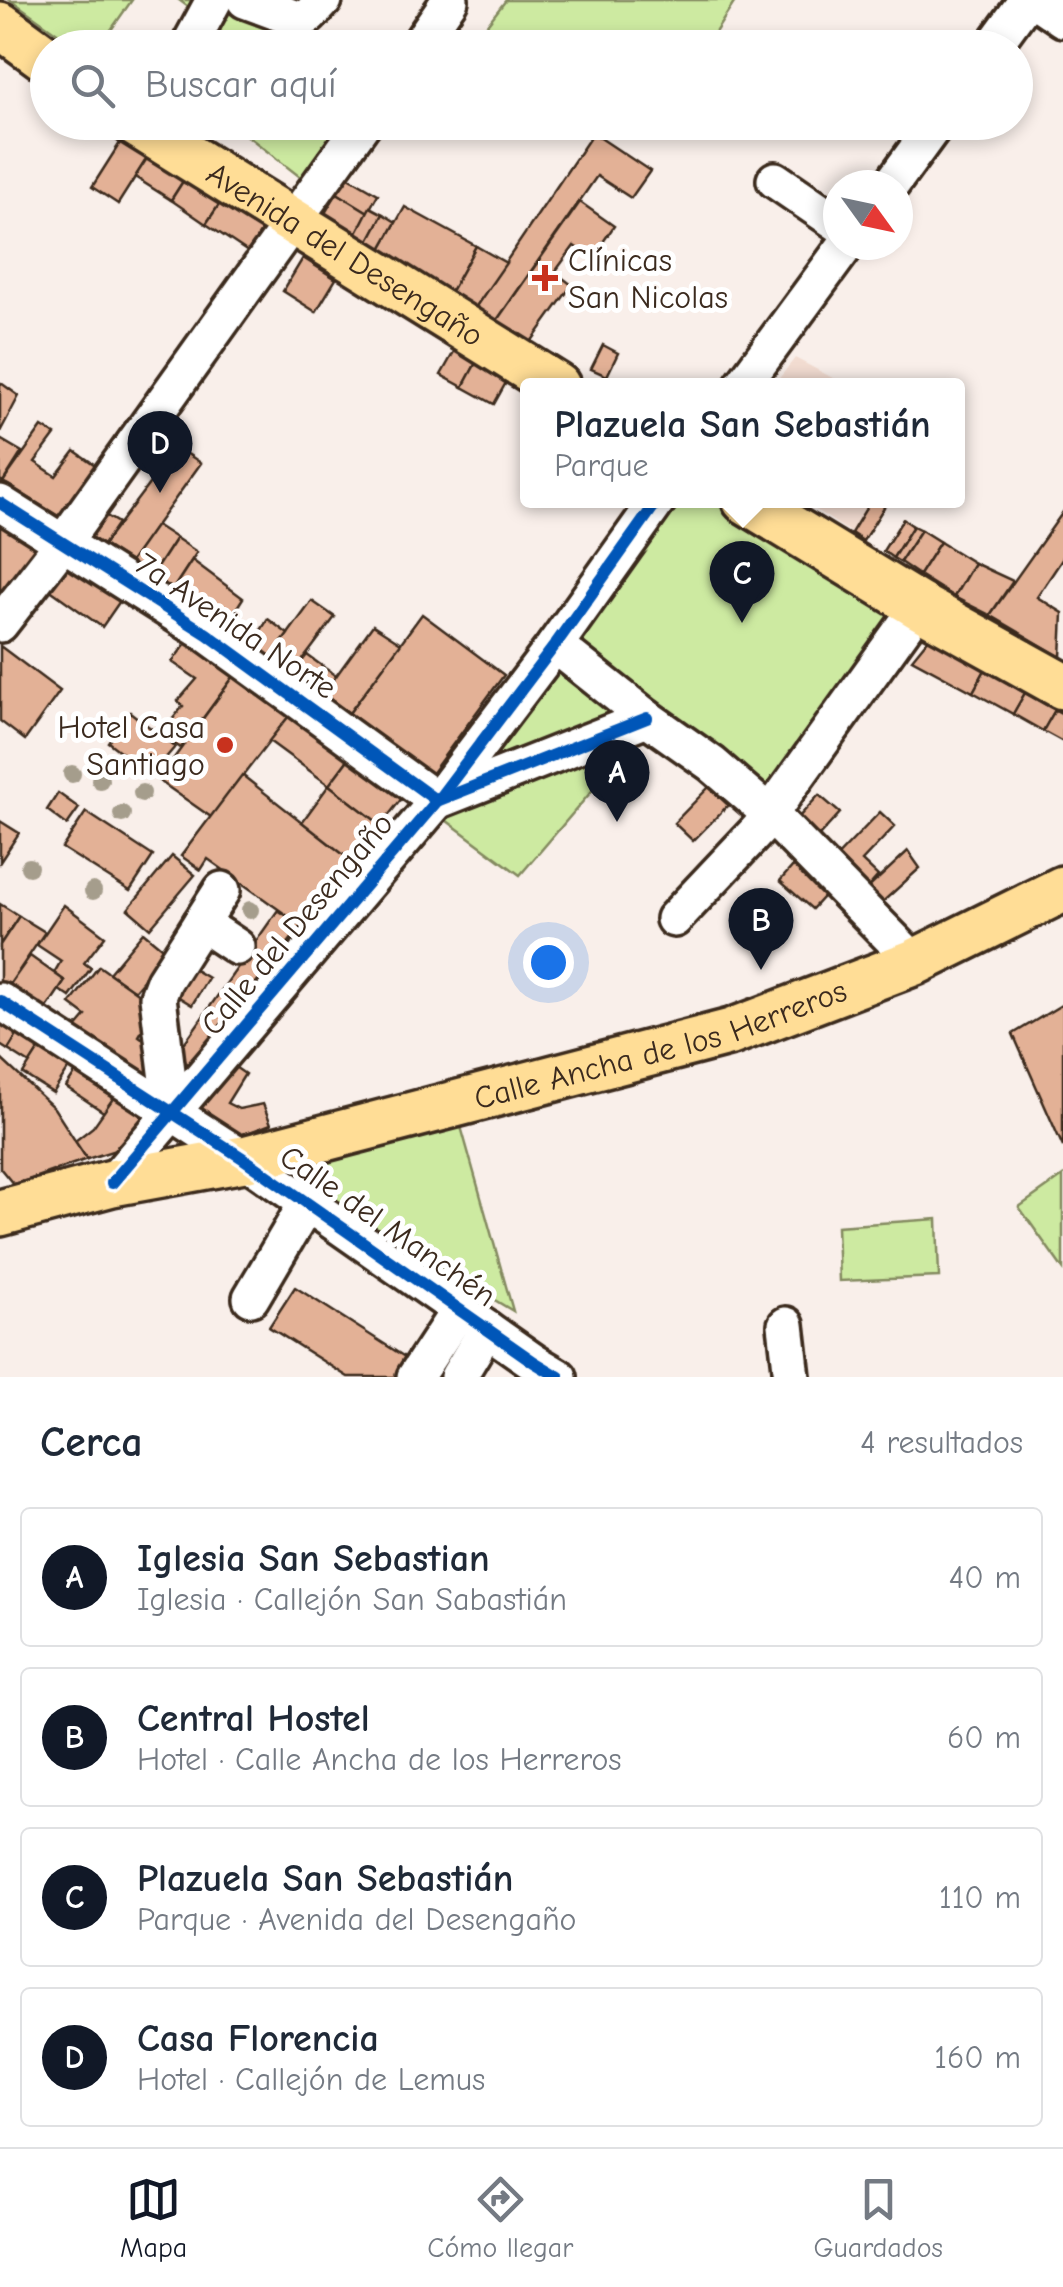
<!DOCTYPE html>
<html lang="es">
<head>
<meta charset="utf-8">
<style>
	:root { --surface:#fff; --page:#f6f6f7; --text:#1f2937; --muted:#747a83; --line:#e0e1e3; --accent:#111827 }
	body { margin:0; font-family:"Comic Neue",sans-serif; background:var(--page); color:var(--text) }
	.compass { position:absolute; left:823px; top:170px; width:90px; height:90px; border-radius:50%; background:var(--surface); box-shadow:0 5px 15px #0003; rotate:123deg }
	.you { position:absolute; left:548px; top:962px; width:35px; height:35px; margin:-25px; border:8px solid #fff; border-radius:50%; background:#1a73e8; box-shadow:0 0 0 15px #1a73e833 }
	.badge { display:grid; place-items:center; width:65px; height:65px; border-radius:50%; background:var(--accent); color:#fff; font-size:32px; font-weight:700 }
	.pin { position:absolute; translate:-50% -82px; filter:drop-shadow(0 2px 5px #0008) }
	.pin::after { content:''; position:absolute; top:52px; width:35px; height:30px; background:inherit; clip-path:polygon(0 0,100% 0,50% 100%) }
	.popup { position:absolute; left:520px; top:378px; width:445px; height:130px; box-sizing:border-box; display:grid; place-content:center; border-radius:10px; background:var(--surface); filter:drop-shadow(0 2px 8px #0005); font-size:32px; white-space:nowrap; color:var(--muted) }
	.popup b { font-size:38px; color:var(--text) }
	.popup::after { content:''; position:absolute; left:50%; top:100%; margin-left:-20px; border:20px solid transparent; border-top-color:var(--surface) }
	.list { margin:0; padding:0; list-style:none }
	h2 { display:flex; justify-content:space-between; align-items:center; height:130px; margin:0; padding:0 40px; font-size:42px }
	h2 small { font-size:32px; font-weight:400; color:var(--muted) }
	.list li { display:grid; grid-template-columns:65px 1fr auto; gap:30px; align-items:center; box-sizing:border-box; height:140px; margin:0 20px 20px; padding:0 20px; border:2px solid var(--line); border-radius:10px }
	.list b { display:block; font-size:38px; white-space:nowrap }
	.list p { margin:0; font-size:32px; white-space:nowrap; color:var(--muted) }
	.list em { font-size:32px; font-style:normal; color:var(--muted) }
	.icon { flex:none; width:55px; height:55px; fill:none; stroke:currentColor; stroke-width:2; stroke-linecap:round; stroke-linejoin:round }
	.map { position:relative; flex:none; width:1063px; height:1377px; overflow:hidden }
	.search { position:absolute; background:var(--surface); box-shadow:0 5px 15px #0003; left:30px; right:30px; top:30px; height:110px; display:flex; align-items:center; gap:25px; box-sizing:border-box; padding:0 35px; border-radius:55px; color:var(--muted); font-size:38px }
	.sheet { height:770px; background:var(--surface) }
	nav { display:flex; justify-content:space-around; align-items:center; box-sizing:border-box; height:140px; border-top:2px solid var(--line); background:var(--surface); font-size:28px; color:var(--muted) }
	nav a { display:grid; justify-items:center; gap:5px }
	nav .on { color:var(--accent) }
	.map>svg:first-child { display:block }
	.built { fill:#f2dcd1 }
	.green { fill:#cdeaa1; stroke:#848a60; stroke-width:2.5 }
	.building { fill:#e3b196; stroke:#3b2a1e; stroke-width:2.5 }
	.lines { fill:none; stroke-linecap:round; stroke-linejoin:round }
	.minor-casing { stroke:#3b2a1e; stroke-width:42 }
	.major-casing { stroke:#3b2a1e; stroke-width:52 }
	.minor { stroke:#fff; stroke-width:35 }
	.major { stroke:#ffdd96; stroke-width:45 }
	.cycleway-casing { stroke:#fff; stroke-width:19 }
	.cycleway { stroke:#0057b8; stroke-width:12 }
	.tree { fill:#a59d8c }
	.poi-dot { fill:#c8321e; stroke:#fff; stroke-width:4 }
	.labels { text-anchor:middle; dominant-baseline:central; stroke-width:10; stroke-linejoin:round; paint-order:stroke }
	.street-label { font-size:32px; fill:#3b2a1e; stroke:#fff }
	.poi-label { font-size:32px; fill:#3b2a1e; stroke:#fff; text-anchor:start }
</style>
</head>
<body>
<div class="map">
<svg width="1063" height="1377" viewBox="0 0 1063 1377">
	<rect width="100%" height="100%" fill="#f9efea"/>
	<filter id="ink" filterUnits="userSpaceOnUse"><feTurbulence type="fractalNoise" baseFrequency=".01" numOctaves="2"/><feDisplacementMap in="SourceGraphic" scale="20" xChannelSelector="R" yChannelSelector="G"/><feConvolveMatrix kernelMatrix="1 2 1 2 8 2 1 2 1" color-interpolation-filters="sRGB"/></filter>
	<g filter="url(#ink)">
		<g class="built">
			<polygon points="795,358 846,385 774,385"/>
			<polygon points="802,501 871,501 851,533"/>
		</g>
		<g class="green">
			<polygon points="11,0 132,0 99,47 77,47"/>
			<polygon points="179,0 316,0 296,28 325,47 241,47"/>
			<polygon points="506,0 736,0 705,48 519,47 482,31"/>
			<polygon points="231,123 342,123 304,180"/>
			<polygon points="675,501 723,501 903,608 773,789 572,650"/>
			<polygon points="560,659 632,715 457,785"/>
			<polygon points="644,730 520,875 431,809"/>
			<polygon points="460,1123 513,1311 265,1162"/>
			<polygon points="1063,1176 1063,1269 1019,1207"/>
			<polygon points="937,1219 939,1277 839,1281 837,1226"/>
		</g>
		<g class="building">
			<polygon points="593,133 650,171 631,198 597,176 493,326 472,312"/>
			<polygon points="125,135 151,152 118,204 92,187"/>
			<polygon points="151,152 187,175 171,200 135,177"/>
			<polygon points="187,175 223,199 206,224 171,200"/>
			<polygon points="347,176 378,194 368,212 337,193"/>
			<polygon points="337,193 368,212 354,238 322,218"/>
			<polygon points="223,199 265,226 248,252 206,224"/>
			<polygon points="580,202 614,226 592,258 574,246 555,272 572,285 526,349 493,326"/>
			<polygon points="370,207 383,214 366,246 354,238"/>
			<polygon points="405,207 476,246 449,295 378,254"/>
			<polygon points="383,214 396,222 378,254 366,246"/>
			<polygon points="476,246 506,263 472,312 449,295"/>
			<polygon points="303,258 336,279 316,312 283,291"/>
			<polygon points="603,345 618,353 607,376 591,369"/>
			<polygon points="455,350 477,361 463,387 441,375"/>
			<polygon points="477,361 508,379 494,404 463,387"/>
			<polygon points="1,383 19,396 0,432 0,384"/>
			<polygon points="42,427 55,435 35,462 56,476 75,451 101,469 65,520 3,482"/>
			<polygon points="0,439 22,452 3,482 0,480"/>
			<polygon points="177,447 201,463 130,562 103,545"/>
			<polygon points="871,500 886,504 863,541 851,533"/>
			<polygon points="95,509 118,523 103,545 81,531"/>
			<polygon points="1063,512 1063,558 1037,597 1063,613 1061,657 990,615"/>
			<polygon points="0,518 46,548 5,598 0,594"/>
			<polygon points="903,519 913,526 893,558 883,551"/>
			<polygon points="156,525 176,538 152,575 130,562"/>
			<polygon points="913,526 921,530 900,562 893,558"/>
			<polygon points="921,530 940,542 919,575 900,562"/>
			<polygon points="176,538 197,552 173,589 152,575"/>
			<polygon points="940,542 974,563 954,597 919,575"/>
			<polygon points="62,556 122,598 102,627 42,584"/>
			<polygon points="192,560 243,598 227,623 173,589"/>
			<polygon points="974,563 1013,581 990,615 954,597"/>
			<polygon points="312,601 335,617 293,673 271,657"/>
			<polygon points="422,614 504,675 431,774 349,713"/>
			<polygon points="268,619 288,634 271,657 253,643"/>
			<polygon points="373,625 401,643 349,713 323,694"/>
			<polygon points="930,637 985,670 973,692 912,659"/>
			<polygon points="189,639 237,672 181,748 160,735 183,706 178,701 197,679 172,662"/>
			<polygon points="0,646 60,691 25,740 0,721"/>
			<polygon points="307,655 336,676 323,694 293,673"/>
			<polygon points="985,670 1025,693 1013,714 973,692"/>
			<polygon points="237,672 293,711 211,817 158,780"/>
			<polygon points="1025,693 1055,710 1043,731 1013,714"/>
			<polygon points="1055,710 1063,714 1063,742 1043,731"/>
			<polygon points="293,711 353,753 329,785 269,741"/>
			<polygon points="130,712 175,747 151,775 108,742"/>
			<polygon points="353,753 406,793 381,825 329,785"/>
			<polygon points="242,775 353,862 302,926 208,859 201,870 181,856"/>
			<polygon points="329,785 381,825 353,862 302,822"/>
			<polygon points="709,787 728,805 693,841 674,823"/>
			<polygon points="58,793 79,808 67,825 47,810"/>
			<polygon points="819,795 840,813 819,836 798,818"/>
			<polygon points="86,812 153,856 130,891 62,848"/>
			<polygon points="880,812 895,826 862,861 878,876 863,893 831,863"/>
			<polygon points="0,821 19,833 0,862"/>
			<polygon points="908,851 920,868 877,907 863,893"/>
			<polygon points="172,856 195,875 150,928 128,909"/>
			<polygon points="800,858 832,887 812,909 780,881"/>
			<polygon points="0,904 19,916 0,945"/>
			<polygon points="64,905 105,936 84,963 91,968 70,997 59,990 65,981 54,973 61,961 37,945"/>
			<polygon points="278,910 302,926 175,1083 178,1052"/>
			<polygon points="19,916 45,932 8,987 0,982 0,945"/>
			<polygon points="143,932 167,952 134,991 109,973"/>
			<polygon points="30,956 65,981 45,1011 8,987"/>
			<polygon points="185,964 208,978 192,1005 169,991"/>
			<polygon points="99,966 150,1002 152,1014 139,1036 157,1049 159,1082 75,1029 86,1016 70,1004"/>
			<polygon points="1063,1004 1063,1147 1013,1034"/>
			<polygon points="0,1016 21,1029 8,1050 0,1045"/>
			<polygon points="21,1029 43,1043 30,1064 8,1050"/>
			<polygon points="43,1043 73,1062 53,1093 23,1074"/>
			<polygon points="0,1058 54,1108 87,1159 14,1185 0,1168"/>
			<polygon points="229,1063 245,1074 227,1103 239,1109 263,1104 271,1124 239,1136 197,1108"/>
			<polygon points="80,1066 119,1090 105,1113 66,1087"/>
			<polygon points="119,1090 154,1113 125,1147 87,1159 75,1141 93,1127"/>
			<polygon points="295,1287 408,1359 396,1377 348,1377 269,1327"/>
		</g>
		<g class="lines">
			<g class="minor-casing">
				<g id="minor">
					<polyline points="245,0 299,20 309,16 324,0"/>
					<polyline points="1035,0 1063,19"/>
					<polyline points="188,48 214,0"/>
					<polyline points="417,48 450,0"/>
					<polyline points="992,48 1027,0"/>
					<polyline points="775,180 838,223"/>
					<polyline points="891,185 937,122"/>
					<polyline points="742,386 846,245"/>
					<polyline points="0,503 207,634 437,801 647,718"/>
					<polyline points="0,624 63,543 364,122"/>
					<polyline points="555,645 647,718 712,764 770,814 915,962"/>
					<polyline points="674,919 759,829 919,606"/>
					<polyline points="201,923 237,947"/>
					<polyline points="0,1001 244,1159 534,1362 559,1377"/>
					<polyline points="172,1113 158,997 164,981 222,890"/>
					<polyline points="112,1183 437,801 555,645 658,500"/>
					<polyline points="251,1298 307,1203"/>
					<polyline points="786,1325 792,1377"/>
					<polyline points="415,1377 459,1310"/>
					<polyline points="458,1377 487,1329"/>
				</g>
			</g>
			<g class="major-casing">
				<g id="major">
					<polyline points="0,25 48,60"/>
					<path id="s1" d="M133 122 557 386"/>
					<polyline points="745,500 919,606 1063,686"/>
					<path id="s2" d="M0 1213 112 1183 244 1159 731 1032 915 962 1063 889"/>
				</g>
			</g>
			<use href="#minor" class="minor"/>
			<use href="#major" class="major"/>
			<g class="cycleway-casing">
				<g id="cycleway">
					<polyline points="0,503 207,634 437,801 647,718"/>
					<polyline points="0,1001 244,1159 534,1362 559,1377"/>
					<polyline points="112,1183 437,801 555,645 658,500"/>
				</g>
			</g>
			<use href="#cycleway" class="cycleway"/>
		</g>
		<g class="tree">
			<circle cx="72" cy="774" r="9"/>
			<circle cx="100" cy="780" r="9"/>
			<circle cx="142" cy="793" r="9"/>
			<circle cx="122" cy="814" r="9"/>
			<circle cx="29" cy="867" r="9"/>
			<circle cx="93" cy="891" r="9"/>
			<circle cx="250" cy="910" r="9"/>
		</g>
	</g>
	<g class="poi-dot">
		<path d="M540 263h10v10h10v10h-10v10h-10v-10h-10v-10h10z"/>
		<circle cx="225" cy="745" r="10"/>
	</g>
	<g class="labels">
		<g class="street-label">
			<text stroke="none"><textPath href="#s1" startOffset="250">Avenida del Desengaño</textPath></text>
			<text transform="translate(236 626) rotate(34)">7a Avenida Norte</text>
			<text transform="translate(297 924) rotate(-50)">Calle del Desengaño</text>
			<text stroke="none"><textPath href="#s2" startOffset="682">Calle Ancha de los Herreros</textPath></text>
			<text transform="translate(388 1226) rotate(35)">Calle del Manchén</text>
		</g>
		<g class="poi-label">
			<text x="568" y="260">Clínicas<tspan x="568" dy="37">San Nicolas</tspan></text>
			<text x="205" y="727" text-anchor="end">Hotel Casa<tspan x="205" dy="37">Santiago</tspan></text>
		</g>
	</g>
</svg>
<svg class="compass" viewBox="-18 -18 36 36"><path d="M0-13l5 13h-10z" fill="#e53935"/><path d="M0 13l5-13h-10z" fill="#747a83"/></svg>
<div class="you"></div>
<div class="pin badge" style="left:617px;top:822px">A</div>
<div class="pin badge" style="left:761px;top:970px">B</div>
<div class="pin badge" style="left:742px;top:623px">C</div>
<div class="popup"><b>Plazuela San Sebastián</b>Parque</div>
<div class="pin badge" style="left:160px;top:493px">D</div>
<div class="search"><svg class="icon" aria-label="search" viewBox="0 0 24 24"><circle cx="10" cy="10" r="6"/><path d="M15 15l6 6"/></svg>Buscar aquí</div>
</div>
<section class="sheet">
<h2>Cerca<small>4 resultados</small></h2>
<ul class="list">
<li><span class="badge">A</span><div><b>Iglesia San Sebastian</b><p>Iglesia · Callejón San Sabastián</p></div><em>40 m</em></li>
<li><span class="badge">B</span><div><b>Central Hostel</b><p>Hotel · Calle Ancha de los Herreros</p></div><em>60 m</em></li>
<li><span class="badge">C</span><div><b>Plazuela San Sebastián</b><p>Parque · Avenida del Desengaño</p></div><em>110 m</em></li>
<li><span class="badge">D</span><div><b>Casa Florencia</b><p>Hotel · Callejón de Lemus</p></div><em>160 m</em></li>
</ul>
</section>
<nav>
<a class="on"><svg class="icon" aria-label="map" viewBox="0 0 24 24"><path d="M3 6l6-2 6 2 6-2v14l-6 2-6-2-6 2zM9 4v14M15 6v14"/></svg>Mapa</a>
<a><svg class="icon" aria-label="directions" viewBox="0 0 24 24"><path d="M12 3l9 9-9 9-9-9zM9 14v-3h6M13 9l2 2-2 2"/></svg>Cómo llegar</a>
<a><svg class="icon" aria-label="saved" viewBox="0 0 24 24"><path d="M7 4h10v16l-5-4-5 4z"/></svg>Guardados</a>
</nav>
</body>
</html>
